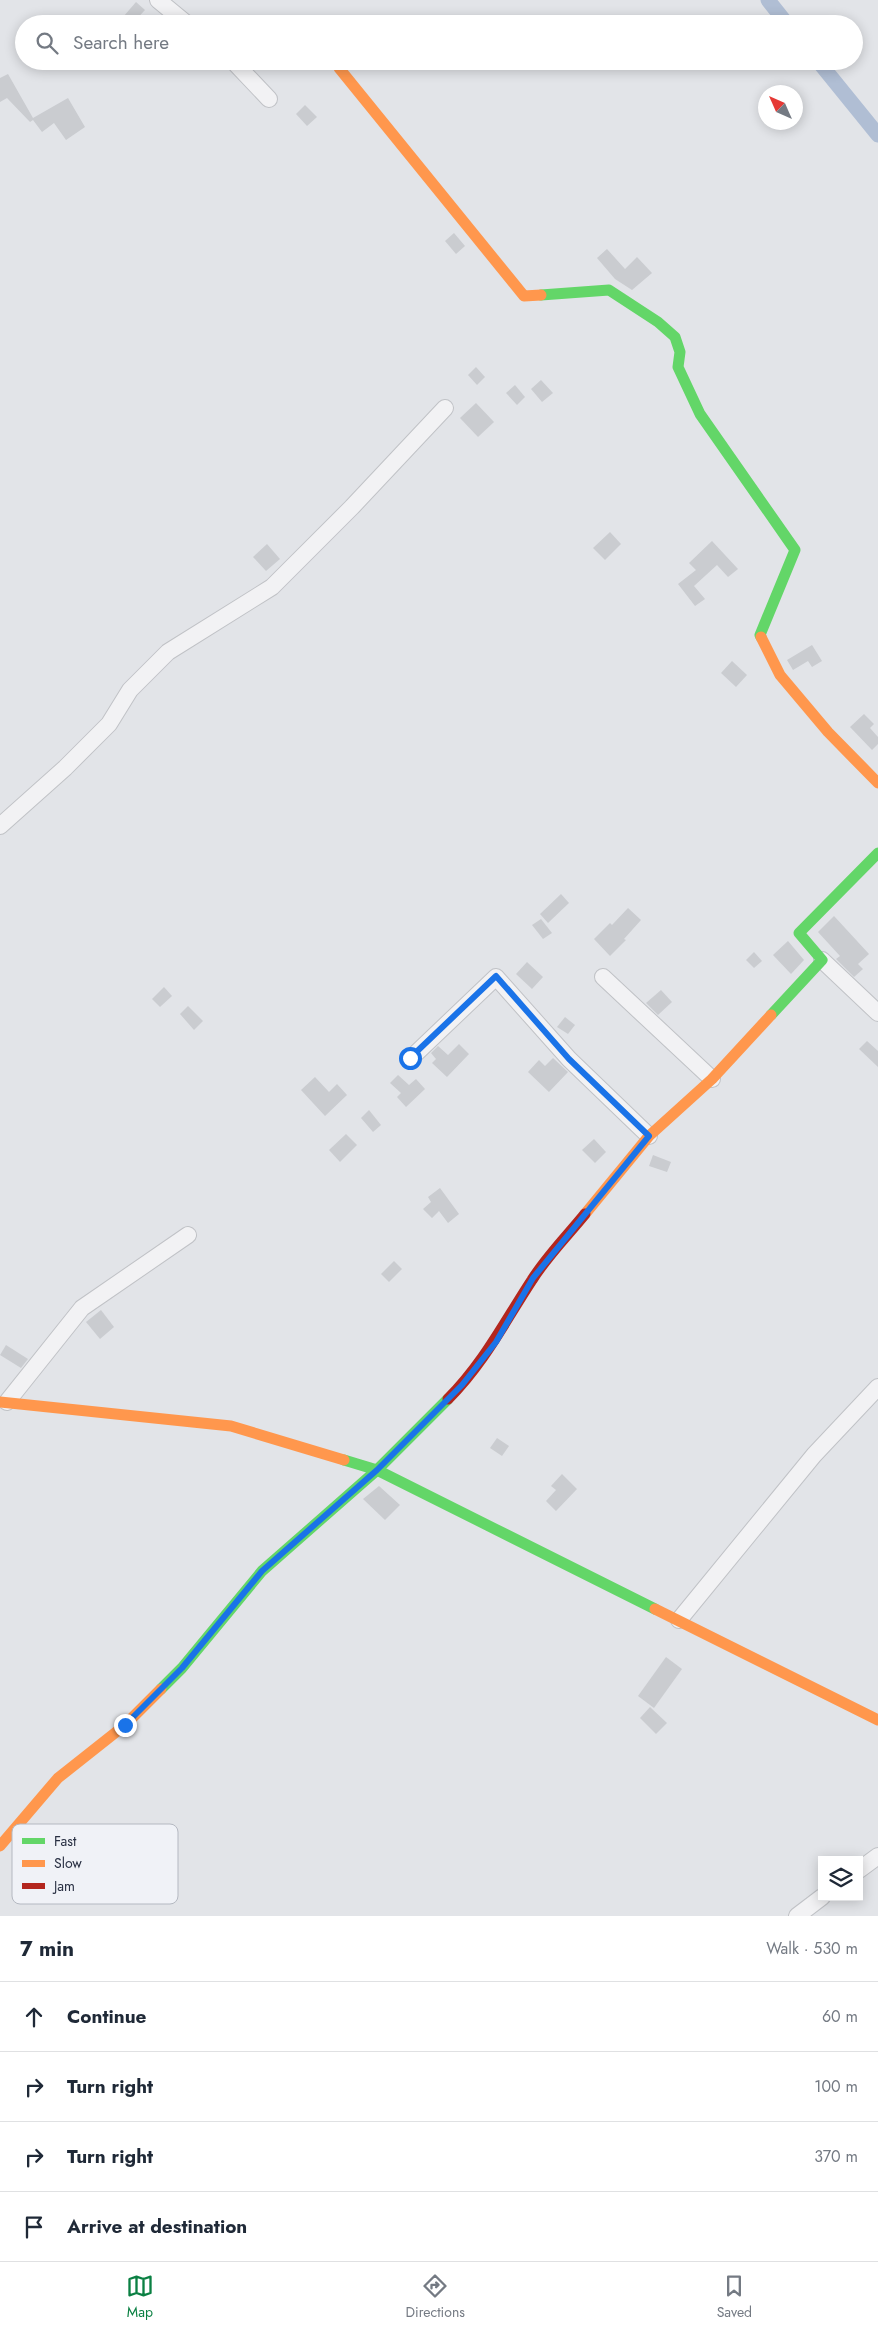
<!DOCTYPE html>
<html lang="en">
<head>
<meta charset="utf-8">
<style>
	:root { --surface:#fff; --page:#f6f6f7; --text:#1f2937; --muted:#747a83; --line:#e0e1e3; --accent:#0b8043 }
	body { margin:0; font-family:Jost,sans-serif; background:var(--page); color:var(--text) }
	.controls { position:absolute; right:15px; bottom:15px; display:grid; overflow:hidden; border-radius:0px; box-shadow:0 2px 12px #0003 }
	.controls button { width:45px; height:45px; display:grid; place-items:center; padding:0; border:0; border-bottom:1px solid var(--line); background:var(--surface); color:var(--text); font:25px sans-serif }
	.compass { position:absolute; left:758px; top:85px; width:45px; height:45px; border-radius:50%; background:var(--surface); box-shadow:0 2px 12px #0003; rotate:315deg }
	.stop { position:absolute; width:15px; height:15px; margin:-11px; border:4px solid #1a73e8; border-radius:50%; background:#fff }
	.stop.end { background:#1a73e8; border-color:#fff; box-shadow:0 1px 5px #0008 }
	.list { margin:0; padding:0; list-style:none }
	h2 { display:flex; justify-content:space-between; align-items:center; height:65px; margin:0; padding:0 20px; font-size:21px }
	h2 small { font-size:16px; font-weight:400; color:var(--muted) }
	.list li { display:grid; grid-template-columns:32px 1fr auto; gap:15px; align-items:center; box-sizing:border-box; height:70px; padding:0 20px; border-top:1px solid var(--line) }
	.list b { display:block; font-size:19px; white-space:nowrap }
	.list em { font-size:16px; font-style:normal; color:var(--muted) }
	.icon { flex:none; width:28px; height:28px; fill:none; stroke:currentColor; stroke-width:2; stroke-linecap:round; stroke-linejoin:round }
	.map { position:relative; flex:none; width:878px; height:1916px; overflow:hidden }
	.search { position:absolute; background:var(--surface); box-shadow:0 2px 12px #0003; left:15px; right:15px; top:15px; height:55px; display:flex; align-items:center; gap:12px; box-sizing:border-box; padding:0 18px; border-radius:28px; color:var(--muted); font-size:19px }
	.sheet { height:345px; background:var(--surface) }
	nav { display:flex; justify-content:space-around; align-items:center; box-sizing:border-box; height:70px; border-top:1px solid var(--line); background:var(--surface); font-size:14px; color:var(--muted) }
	nav a { display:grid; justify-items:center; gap:2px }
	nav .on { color:var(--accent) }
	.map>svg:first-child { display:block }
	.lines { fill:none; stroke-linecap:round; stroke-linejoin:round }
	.canal { stroke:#b0bed4; stroke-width:15 }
	.building { fill:#caccd0 }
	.street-casing { stroke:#c0c2c6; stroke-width:18 }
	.street { stroke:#f2f2f4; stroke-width:16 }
	.fast { stroke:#63d668; stroke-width:11 }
	.slow { stroke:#ff974d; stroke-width:11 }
	.jam { stroke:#b3261e; stroke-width:11 }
	.route { stroke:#1a73e8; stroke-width:6 }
	.key { fill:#f0f2f7; stroke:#b4b8c1; stroke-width:1 }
	.key-label { font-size:14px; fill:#282f42 }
</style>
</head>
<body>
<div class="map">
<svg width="878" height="1916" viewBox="0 0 878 1916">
	<rect width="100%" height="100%" fill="#e2e4e8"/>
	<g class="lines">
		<g class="canal">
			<polyline points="768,0 787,24"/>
			<polyline points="818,61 878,135"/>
		</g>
	</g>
	<g class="building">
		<polygon points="136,2 145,10 132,24 117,24"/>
		<polygon points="8,74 33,118 68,98 85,127 66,140 54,123 42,132 33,120 30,122 7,98 0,102 0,78"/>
		<polygon points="305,105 317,117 307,126 296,114"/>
		<polygon points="454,233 465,246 456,254 445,241"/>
		<polygon points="607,249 625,269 637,257 652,273 632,290 615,279 597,258"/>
		<polygon points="476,367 485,377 477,385 468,375"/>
		<polygon points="541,380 553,393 542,402 531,389"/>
		<polygon points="515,385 525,397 517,405 506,393"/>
		<polygon points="476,403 494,422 478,437 460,418"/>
		<polygon points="610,532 621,544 605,560 593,548"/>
		<polygon points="712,541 738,569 728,577 717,565 694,586 705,599 695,606 678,584 696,570 689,563"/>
		<polygon points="267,544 280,559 266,571 253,557"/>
		<polygon points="812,645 822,661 812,667 808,661 793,670 787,660"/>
		<polygon points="732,661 747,675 736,687 721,673"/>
		<polygon points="864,714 874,724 870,728 878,737 878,744 872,750 850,727"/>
		<polygon points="561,894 569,903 548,923 540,914"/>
		<polygon points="628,908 641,920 624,939 626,940 610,956 594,939 610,923 612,925"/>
		<polygon points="834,916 869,954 858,964 863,969 854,977 836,959 840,956 818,932"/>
		<polygon points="541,919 552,933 543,939 532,925"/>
		<polygon points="788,941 804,960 791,974 773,955"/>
		<polygon points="754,952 762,961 754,968 746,960"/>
		<polygon points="527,962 543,977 532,989 516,974"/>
		<polygon points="164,987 172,996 160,1007 152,999"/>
		<polygon points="661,990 672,1002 658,1015 646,1003"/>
		<polygon points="188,1006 203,1021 194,1030 180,1014"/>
		<polygon points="565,1017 575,1025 568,1034 557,1027"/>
		<polygon points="867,1041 878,1051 878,1067 859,1049"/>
		<polygon points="459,1044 469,1054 447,1077 432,1063 436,1059 431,1053 438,1046 448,1055"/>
		<polygon points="553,1058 568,1072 549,1092 528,1072 539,1060 545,1066"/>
		<polygon points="398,1075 409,1085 416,1079 425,1089 406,1107 397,1097 401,1093 390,1083"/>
		<polygon points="315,1077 329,1092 337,1084 347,1095 325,1116 301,1090"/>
		<polygon points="369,1110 381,1125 373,1132 361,1118"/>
		<polygon points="346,1134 357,1145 340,1162 329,1150"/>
		<polygon points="594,1139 606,1152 595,1163 582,1150"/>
		<polygon points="653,1155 671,1162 667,1172 649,1166"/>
		<polygon points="440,1188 459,1214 448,1223 439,1211 432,1218 423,1209 431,1202 428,1197"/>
		<polygon points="394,1261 402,1269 389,1282 381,1274"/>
		<polygon points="101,1310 114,1327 100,1339 86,1322"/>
		<polygon points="6,1345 28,1359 21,1368 0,1355"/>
		<polygon points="497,1438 509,1446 502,1456 490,1448"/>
		<polygon points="562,1474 577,1489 556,1511 546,1501 556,1490 551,1486"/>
		<polygon points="379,1486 400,1505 385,1520 363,1499"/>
		<polygon points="666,1657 682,1669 654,1708 638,1696"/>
		<polygon points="650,1707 667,1723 656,1734 640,1718"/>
	</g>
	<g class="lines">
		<g class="street-casing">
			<g id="street">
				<polyline points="158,0 187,24"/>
				<polyline points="233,61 269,99"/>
				<polyline points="0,826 65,768 109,724 130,690 168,652 272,587 352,507 445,408"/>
				<polyline points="822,960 878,1013"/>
				<polyline points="603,977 712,1079"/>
				<polyline points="410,1059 496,977 569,1059 649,1136"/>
				<polyline points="7,1402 82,1308 188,1235"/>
				<polyline points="679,1620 814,1455 878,1387"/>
				<polyline points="859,1870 878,1856"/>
				<polyline points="797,1916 822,1897"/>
			</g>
		</g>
		<use href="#street" class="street"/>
		<g class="fast">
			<polyline points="541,295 609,290 658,322 675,337 680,352 678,367 700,414 795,550 760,635 761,637"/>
			<polyline points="771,1015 822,960 799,933 878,853"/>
			<polyline points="344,1460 377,1470 655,1609"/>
			<polyline points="161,1689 182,1668 262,1571 377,1470 448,1399"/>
		</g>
		<g class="slow">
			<polyline points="339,68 524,296 541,295"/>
			<polyline points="761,637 780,675 828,732 878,783"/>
			<polyline points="585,1214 649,1136 712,1079 771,1015"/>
			<polyline points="0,1402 231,1426 344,1460"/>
			<polyline points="655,1609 878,1720"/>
			<polyline points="0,1846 58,1778 125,1725 161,1689"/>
		</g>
		<path class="jam" d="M448 1399C484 1363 505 1321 532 1280 547 1256 568 1235 585 1214"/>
	</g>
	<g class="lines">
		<polyline class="route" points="125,1725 182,1668 262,1571 377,1470 462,1385 496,1342 533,1278 649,1136 569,1059 496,976 410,1058"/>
	</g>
	<rect x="12" y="1824" width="166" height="80" rx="8" class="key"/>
	<rect x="22" y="1838" width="23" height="6" fill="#63d668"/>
	<rect x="22" y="1860" width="23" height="7" fill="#ff974d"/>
	<rect x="22" y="1883" width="23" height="6" fill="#b3261e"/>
	<g class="key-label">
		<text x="54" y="1846">Fast</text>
		<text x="54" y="1868">Slow</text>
		<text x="54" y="1891">Jam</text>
	</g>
</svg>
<div class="controls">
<button><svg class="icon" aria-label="layers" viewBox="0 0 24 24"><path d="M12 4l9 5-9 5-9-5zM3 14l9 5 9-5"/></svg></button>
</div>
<svg class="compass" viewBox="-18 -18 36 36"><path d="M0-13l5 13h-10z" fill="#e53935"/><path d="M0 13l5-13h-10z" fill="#747a83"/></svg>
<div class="stop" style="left:410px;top:1058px"></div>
<div class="stop end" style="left:125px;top:1725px"></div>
<div class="search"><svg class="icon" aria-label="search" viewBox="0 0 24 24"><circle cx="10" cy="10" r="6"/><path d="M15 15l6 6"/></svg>Search here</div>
</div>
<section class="sheet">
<h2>7 min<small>Walk · 530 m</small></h2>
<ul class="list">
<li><svg class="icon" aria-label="ahead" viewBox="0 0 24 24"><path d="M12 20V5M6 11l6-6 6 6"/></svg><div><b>Continue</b></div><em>60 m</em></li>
<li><svg class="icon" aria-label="right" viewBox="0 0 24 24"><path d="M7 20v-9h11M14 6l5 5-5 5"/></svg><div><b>Turn right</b></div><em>100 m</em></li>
<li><svg class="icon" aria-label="right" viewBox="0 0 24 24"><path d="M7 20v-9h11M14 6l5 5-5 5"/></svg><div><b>Turn right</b></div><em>370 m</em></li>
<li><svg class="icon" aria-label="arrive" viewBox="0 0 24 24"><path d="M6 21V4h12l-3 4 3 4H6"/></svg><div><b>Arrive at destination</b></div></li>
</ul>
</section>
<nav>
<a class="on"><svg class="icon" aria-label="map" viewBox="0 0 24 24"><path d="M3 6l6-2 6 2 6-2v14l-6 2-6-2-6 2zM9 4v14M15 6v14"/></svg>Map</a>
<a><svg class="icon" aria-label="directions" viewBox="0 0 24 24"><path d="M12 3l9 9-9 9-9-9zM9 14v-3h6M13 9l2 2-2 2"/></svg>Directions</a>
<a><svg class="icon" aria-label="saved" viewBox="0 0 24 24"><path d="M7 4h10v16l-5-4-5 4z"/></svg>Saved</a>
</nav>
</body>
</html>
